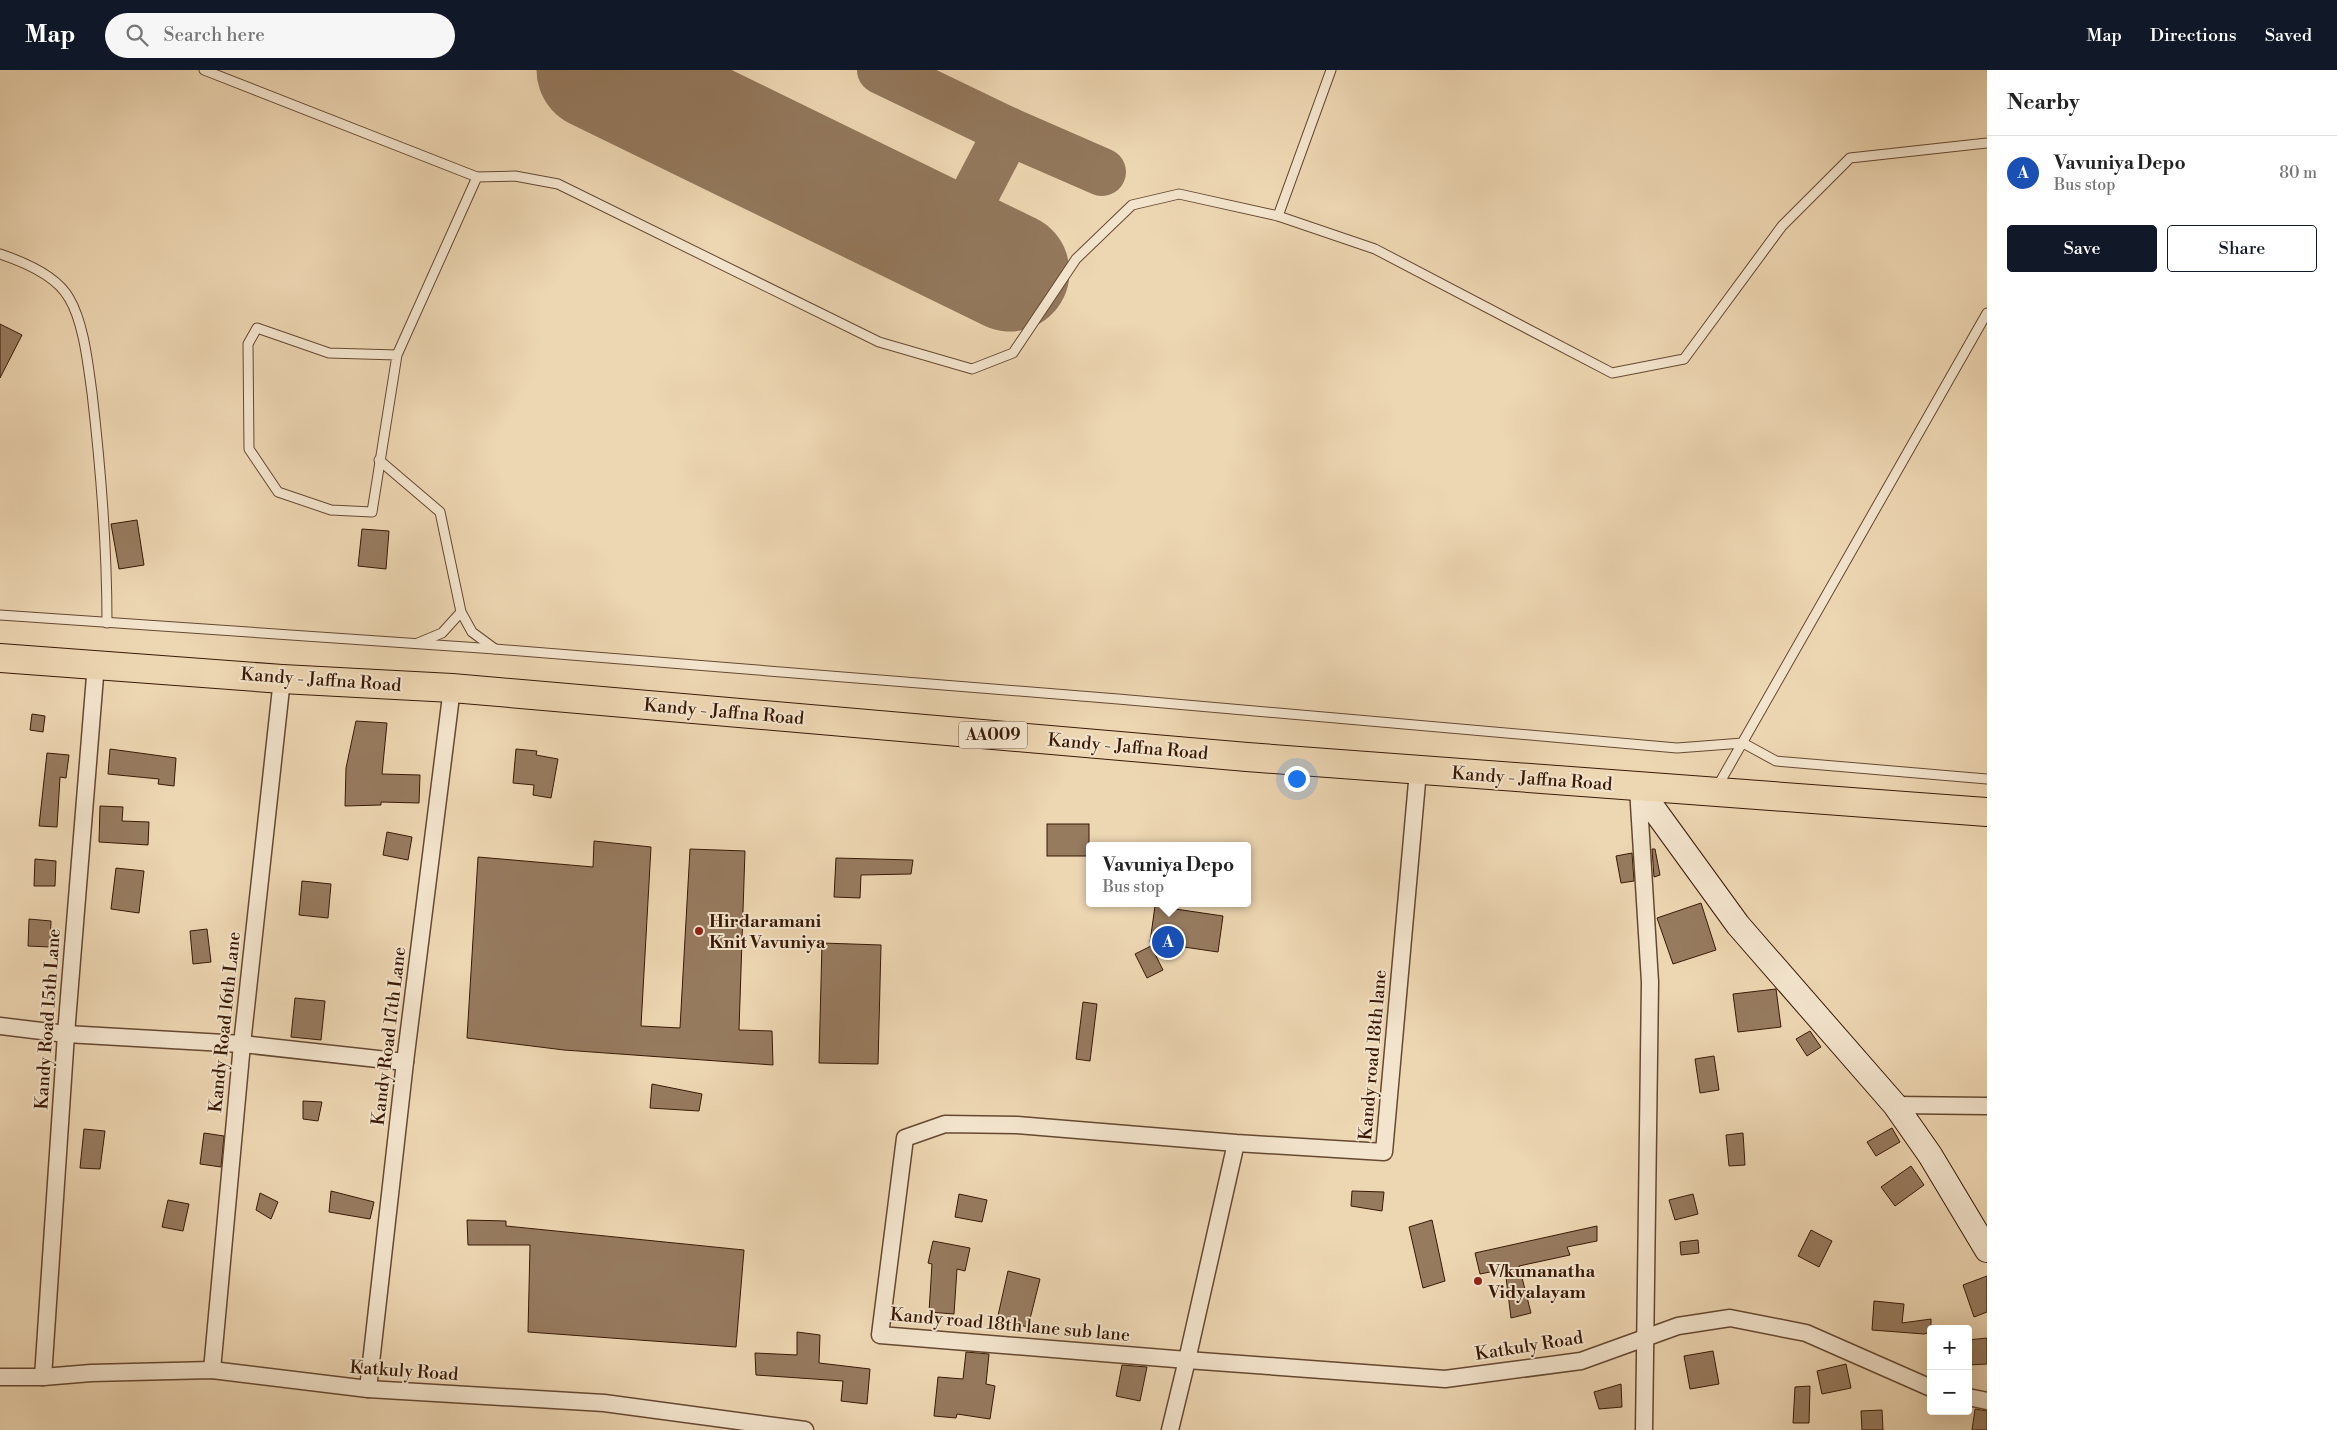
<!DOCTYPE html>
<html lang="en">
<head>
<meta charset="utf-8">
<style>
	:root { --surface:#fff; --page:#f6f6f6; --text:#222; --muted:#767676; --line:#e0e0e0; --accent:#111827 }
	body { margin:0; font-family:"Libre Bodoni",serif; background:var(--page); color:var(--text) }
	.controls { position:absolute; right:15px; bottom:15px; display:grid; overflow:hidden; border-radius:5px; box-shadow:0 5px 20px #0002 }
	.controls button { width:45px; height:45px; display:grid; place-items:center; padding:0; border:0; border-bottom:1px solid var(--line); background:var(--surface); color:var(--text); font:25px sans-serif }
	.you { position:absolute; left:1296px; top:708px; width:18px; height:18px; margin:-12px; border:4px solid #fff; border-radius:50%; background:#1a73e8; box-shadow:0 0 0 8px #1a73e833 }
	.badge { display:grid; place-items:center; width:32px; height:32px; border-radius:50%; background:var(--accent); color:#fff; font-size:16px; font-weight:700 }
	.pin { position:absolute; translate:-50% -50%; border:2px solid #fff; box-shadow:0 1px 5px #0006 }
	.popup { position:absolute; left:1086px; top:772px; width:165px; height:65px; box-sizing:border-box; display:grid; place-content:center; border-radius:5px; background:var(--surface); filter:drop-shadow(0 1px 4px #0005); font-size:16px; white-space:nowrap; color:var(--muted) }
	.popup b { font-size:19px; color:var(--text) }
	.popup::after { content:''; position:absolute; left:50%; top:100%; margin-left:-10px; border:10px solid transparent; border-top-color:var(--surface) }
	.list { margin:0; padding:0; list-style:none }
	h2 { display:flex; justify-content:space-between; align-items:center; height:65px; margin:0; padding:0 20px; font-size:21px }
	h2 small { font-size:16px; font-weight:400; color:var(--muted) }
	.list li { display:grid; grid-template-columns:32px 1fr auto; gap:15px; align-items:center; box-sizing:border-box; height:75px; padding:0 20px; border-top:1px solid var(--line) }
	.list b { display:block; font-size:19px; white-space:nowrap }
	.list p { margin:0; font-size:16px; white-space:nowrap; color:var(--muted) }
	.list em { font-size:16px; font-style:normal; color:var(--muted) }
	.actions { display:flex; gap:10px; padding:15px 20px }
	.actions a { flex:1; padding:11px 0; border:1px solid var(--accent); border-radius:5px; text-align:center; font-size:18px; color:var(--accent) }
	.actions .main { background:var(--accent); color:#fff }
	.icon { flex:none; width:28px; height:28px; fill:none; stroke:currentColor; stroke-width:2; stroke-linecap:round; stroke-linejoin:round }
	.map { position:relative; flex:none; width:1987px; height:1360px; overflow:hidden }
	header { display:flex; align-items:center; gap:30px; box-sizing:border-box; height:70px; padding:0 25px; background:var(--accent); color:#fff }
	header strong { font-size:24px }
	nav { display:flex; gap:28px; margin-inline-start:auto; font-size:18px }
	.search { width:350px; height:45px; background:var(--page); display:flex; align-items:center; gap:12px; box-sizing:border-box; padding:0 18px; border-radius:28px; color:var(--muted); font-size:19px }
	main { display:flex }
	aside { flex:1; background:var(--surface) }
	.map>svg:first-child { display:block }
	.lines { fill:none; stroke-linecap:round; stroke-linejoin:round }
	.taxiway { stroke:#93785c; stroke-width:48 }
	.runway { stroke:#93785c; stroke-width:119 }
	.building { fill:#977b5f; stroke:#391906 }
	.lane-casing { stroke:#664831; stroke-width:11 }
	.street-casing { stroke:#664831; stroke-width:19 }
	.secondary-casing { stroke:#391906; stroke-width:26 }
	.highway-casing { stroke:#391906; stroke-width:30 }
	.lane { stroke:#f3e4cd; stroke-width:9 }
	.street { stroke:#f3e4cd; stroke-width:16 }
	.secondary { stroke:#f3e4cd; stroke-width:24 }
	.highway { stroke:#edd6b2; stroke-width:28 }
	.poi-dot { fill:#8f2418; stroke:#f3e4cd; stroke-width:2 }
	.labels { text-anchor:middle; dominant-baseline:central; stroke-width:4; stroke-linejoin:round; paint-order:stroke }
	.shield { fill:#f3e4cd; stroke:#715642; stroke-width:1 }
	.shield-label { font-size:16px; font-weight:bold; fill:#391906 }
	.street-label { font-size:18px; fill:#391906; stroke:#f3e4cd }
	.poi-label { font-size:18px; font-weight:bold; fill:#391906; stroke:#f3e4cd; text-anchor:start }
</style>
</head>
<body>
<header>
<strong>Map</strong>
<div class="search"><svg class="icon" aria-label="search" viewBox="0 0 24 24"><circle cx="10" cy="10" r="6"/><path d="M15 15l6 6"/></svg>Search here</div>
<nav><a>Map</a><a>Directions</a><a>Saved</a></nav>
</header>
<main>
<div class="map">
<svg width="1987" height="1360" viewBox="0 0 1987 1360">
	<rect width="100%" height="100%" fill="#edd6b2"/>
	<filter id="stains"><feTurbulence type="fractalNoise" baseFrequency=".004" numOctaves="4"/><feColorMatrix values="0 0 0 0 .2 0 0 0 0 .09 0 0 0 0 .02 0 0 0 .5 -.17"/></filter>
	<radialGradient id="worn" r=".72"><stop offset=".6" stop-color="#630" stop-opacity="0"/><stop offset="1" stop-color="#630" stop-opacity=".3"/></radialGradient>
	<g class="lines">
		<g class="taxiway">
			<polyline points="881,0 1008,61 1102,102"/>
			<polyline points="661,32 678,0"/>
			<polyline points="950,172 1008,61"/>
		</g>
		<polyline class="runway" points="596,0 1010,202"/>
	</g>
	<g class="building">
		<polygon points="0,254 22,265 0,308"/>
		<polygon points="137,450 144,495 119,499 111,454"/>
		<polygon points="362,459 389,461 386,499 358,496"/>
		<polygon points="32,644 45,646 43,662 30,660"/>
		<polygon points="356,651 387,653 382,704 420,705 419,733 381,732 381,735 345,736 346,698"/>
		<polygon points="110,679 176,688 174,716 158,714 159,709 108,704"/>
		<polygon points="516,679 537,681 536,685 558,689 551,728 533,725 534,715 513,713"/>
		<polygon points="47,683 69,685 66,708 60,707 57,757 39,756"/>
		<polygon points="100,736 123,737 122,751 149,752 148,775 99,772"/>
		<rect x="1047" y="754" width="42" height="32"/>
		<polygon points="387,762 412,767 408,790 383,785"/>
		<polygon points="594,771 651,777 641,956 680,958 690,779 745,781 739,960 772,961 773,995 564,980 467,968 478,787 593,797"/>
		<polygon points="1652,779 1655,779 1660,805 1654,807"/>
		<polygon points="1632,783 1634,811 1621,813 1616,786"/>
		<polygon points="836,788 913,790 911,804 861,805 860,828 834,827"/>
		<polygon points="35,789 56,791 55,816 34,816"/>
		<polygon points="116,798 144,801 139,843 111,839"/>
		<polygon points="302,811 331,814 328,848 299,845"/>
		<polygon points="1701,833 1716,880 1673,894 1657,848"/>
		<polygon points="1155,836 1223,846 1218,882 1150,872"/>
		<polygon points="29,849 51,851 50,877 28,876"/>
		<polygon points="207,859 211,892 193,894 190,861"/>
		<polygon points="822,873 881,875 878,994 819,993"/>
		<polygon points="1151,876 1163,900 1147,908 1135,884"/>
		<polygon points="1776,919 1781,957 1738,962 1733,924"/>
		<polygon points="295,928 325,931 321,970 291,967"/>
		<polygon points="1083,932 1097,934 1090,991 1076,989"/>
		<polygon points="1810,961 1821,977 1807,986 1796,969"/>
		<polygon points="1714,986 1719,1020 1700,1023 1695,989"/>
		<polygon points="652,1014 702,1024 699,1041 650,1038"/>
		<polygon points="303,1031 322,1032 318,1051 303,1049"/>
		<polygon points="1892,1058 1900,1072 1876,1086 1867,1072"/>
		<polygon points="84,1059 105,1061 100,1099 80,1098"/>
		<polygon points="204,1063 224,1066 221,1097 200,1094"/>
		<polygon points="1743,1063 1745,1095 1729,1096 1726,1065"/>
		<polygon points="1911,1096 1924,1115 1895,1136 1881,1117"/>
		<polygon points="331,1121 374,1132 370,1149 329,1142"/>
		<polygon points="1352,1121 1384,1122 1382,1141 1351,1136"/>
		<polygon points="260,1123 278,1132 271,1149 256,1140"/>
		<polygon points="959,1124 987,1130 982,1152 955,1147"/>
		<polygon points="1693,1124 1698,1144 1675,1150 1669,1130"/>
		<polygon points="168,1130 189,1134 183,1161 162,1157"/>
		<polygon points="467,1150 506,1151 506,1156 744,1180 736,1277 528,1262 530,1175 468,1175"/>
		<polygon points="1432,1150 1445,1211 1423,1218 1409,1157"/>
		<polygon points="1597,1156 1597,1171 1567,1177 1570,1185 1519,1196 1531,1243 1511,1248 1505,1199 1480,1204 1475,1183"/>
		<polygon points="1811,1160 1832,1171 1819,1197 1798,1186"/>
		<polygon points="1698,1170 1699,1183 1681,1185 1680,1172"/>
		<polygon points="933,1171 970,1178 965,1201 957,1199 954,1244 929,1242 932,1194 928,1193"/>
		<polygon points="1008,1201 1040,1209 1028,1257 997,1250"/>
		<polygon points="1987,1206 1987,1242 1974,1247 1963,1215"/>
		<polygon points="1874,1231 1904,1234 1902,1253 1931,1249 1931,1262 1924,1264 1872,1260"/>
		<polygon points="797,1262 820,1265 819,1293 870,1299 867,1334 841,1331 843,1311 756,1305 755,1283 797,1285"/>
		<polygon points="1987,1268 1987,1294 1968,1295 1968,1270"/>
		<polygon points="1713,1281 1719,1314 1690,1319 1684,1286"/>
		<polygon points="966,1282 989,1284 986,1314 995,1316 990,1349 957,1344 956,1348 934,1346 938,1307 963,1309"/>
		<polygon points="1846,1294 1851,1318 1822,1324 1817,1301"/>
		<polygon points="1122,1295 1147,1297 1140,1331 1116,1326"/>
		<polygon points="1621,1314 1622,1337 1599,1339 1594,1322"/>
		<polygon points="1810,1316 1809,1353 1793,1353 1795,1317"/>
		<polygon points="1975,1339 1987,1341 1987,1360 1972,1360"/>
		<polygon points="1882,1340 1883,1360 1862,1360 1861,1341"/>
	</g>
	<g class="lines">
		<g class="lane-casing">
			<g id="lane">
				<polyline points="204,0 477,107"/>
				<polyline points="1278,146 1331,0"/>
				<path d="M0 184C24 192 56 205 69 228 84 253 88 295 92 323 101 400 107 477 107 553"/>
				<polyline points="397,285 329,283 257,258 248,274 249,379 278,422 331,440 372,442 397,285 477,107 515,106 558,114 879,272 972,299 1013,283 1076,189 1132,135 1179,124 1278,146 1375,179 1612,303 1684,289 1782,156 1850,88 1987,73"/>
				<polyline points="379,390 440,442 461,542 472,562 495,579"/>
				<polyline points="0,545 495,579 1118,629 1677,678 1743,673 1776,691 1987,709"/>
				<polyline points="418,573 442,563 461,542"/>
				<polyline points="1716,719 1987,243"/>
			</g>
		</g>
		<g class="street-casing">
			<g id="street">
				<polyline points="1638,718 1650,912 1644,1360"/>
				<polyline points="0,956 66,964 242,974 405,992"/>
				<polyline points="1895,1035 1987,1036"/>
				<polyline points="1236,1073 1017,1055 945,1054 905,1068 880,1265 1187,1290 1236,1073 1384,1082 1418,701"/>
				<polyline points="212,1300 242,974 282,609"/>
				<polyline points="0,1307 43,1307 91,1303 212,1300 368,1319 604,1333 805,1360"/>
				<polyline points="43,1307 66,964 96,594"/>
				<polyline points="368,1319 405,992 452,618"/>
				<polyline points="1968,1327 1987,1331"/>
				<polyline points="1170,1360 1187,1290 1445,1309 1581,1291 1678,1256 1730,1248 1806,1263 1931,1318"/>
			</g>
		</g>
		<g class="secondary-casing">
			<polyline id="secondary" points="1637,716 1738,855 1895,1035 1930,1085 1987,1180"/>
		</g>
		<g class="highway-casing">
			<polyline id="highway" points="0,588 282,609 452,618 1247,687 1987,742"/>
		</g>
		<use href="#lane" class="lane"/>
		<use href="#street" class="street"/>
		<use href="#secondary" class="secondary"/>
		<use href="#highway" class="highway"/>
	</g>
	<g class="poi-dot">
		<circle cx="699" cy="861" r="5"/>
		<circle cx="1478" cy="1211" r="5"/>
	</g>
	<g class="labels">
		<rect class="shield" x="959" y="651.5" width="68" height="27" rx="4"/>
		<g class="shield-label">
			<text x="993" y="665">AA009</text>
		</g>
		<g class="street-label">
			<text transform="translate(321 610) rotate(4)">Kandy - Jaffna Road</text>
			<text transform="translate(724 642) rotate(5)">Kandy - Jaffna Road</text>
			<text transform="translate(1128 677) rotate(5)">Kandy - Jaffna Road</text>
			<text transform="translate(1532 709) rotate(4)">Kandy - Jaffna Road</text>
			<text transform="translate(48 949) rotate(-86)">Kandy Road 15th Lane</text>
			<text transform="translate(225 952) rotate(-84)">Kandy Road 16th Lane</text>
			<text transform="translate(389 966) rotate(-83)">Kandy Road 17th Lane</text>
			<text transform="translate(1373 985) rotate(-85)">Kandy road 18th lane</text>
			<text transform="translate(1010 1255) rotate(5)">Kandy road 18th lane sub lane</text>
			<text transform="translate(1529 1276) rotate(-9)">Katkuly Road</text>
			<text transform="translate(404 1301) rotate(4)">Katkuly Road</text>
		</g>
		<g class="poi-label">
			<text x="709" y="851">Hirdaramani<tspan x="709" dy="21">Knit Vavuniya</tspan></text>
			<text x="1488" y="1201">V/kunanatha<tspan x="1488" dy="21">Vidyalayam</tspan></text>
		</g>
	</g>
	<rect width="100%" height="100%" filter="url(#stains)"/>
	<rect width="100%" height="100%" fill="url(#worn)"/>
</svg>
<div class="controls">
<button>+</button>
<button>−</button>
</div>
<div class="you"></div>
<div class="pin badge" style="left:1168px;top:872px;background:#1a4fb4">A</div>
<div class="popup"><b>Vavuniya Depo</b>Bus stop</div>
</div>
<aside>
<h2>Nearby<small></small></h2>
<ul class="list">
<li><span class="badge" style="background:#1a4fb4">A</span><div><b>Vavuniya Depo</b><p>Bus stop</p></div><em>80 m</em></li>
</ul>
<div class="actions"><a class="main">Save</a><a>Share</a></div>
</aside>
</main>
</body>
</html>
